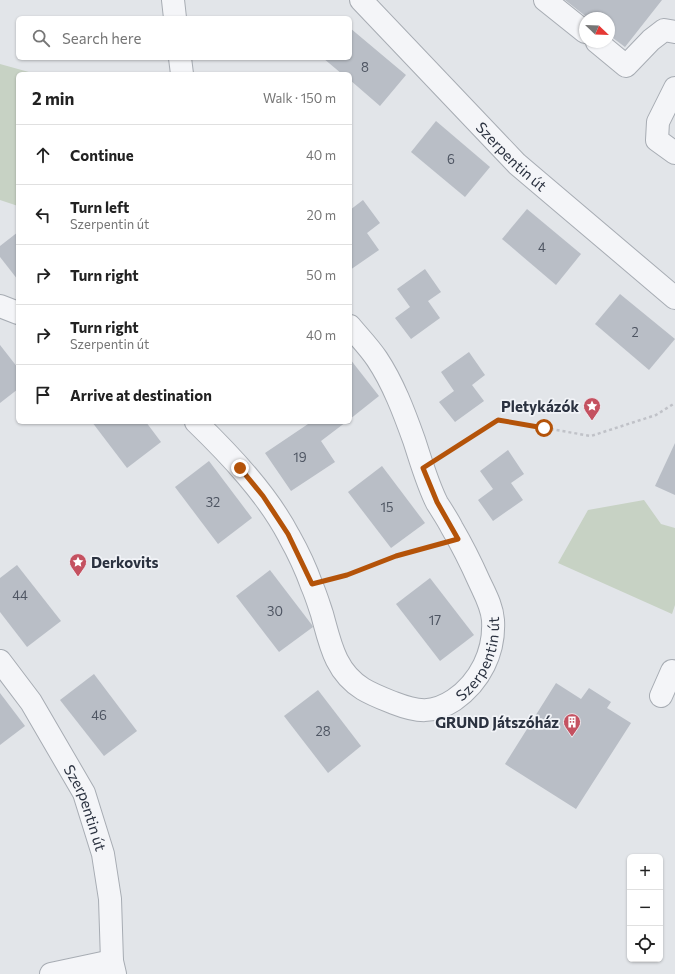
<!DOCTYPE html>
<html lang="en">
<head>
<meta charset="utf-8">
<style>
	:root { --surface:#fff; --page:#f2f2f2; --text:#222; --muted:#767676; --line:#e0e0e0 }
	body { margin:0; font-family:Commissioner,sans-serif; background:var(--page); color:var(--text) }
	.controls { position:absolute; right:12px; bottom:12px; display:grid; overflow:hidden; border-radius:6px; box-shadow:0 1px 3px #0004 }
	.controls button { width:36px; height:36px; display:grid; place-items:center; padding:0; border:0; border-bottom:1px solid var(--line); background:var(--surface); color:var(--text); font:20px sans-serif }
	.compass { position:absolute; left:579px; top:12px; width:36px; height:36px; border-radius:50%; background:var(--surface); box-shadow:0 1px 3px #0004; rotate:113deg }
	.stop { position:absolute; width:12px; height:12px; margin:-9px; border:3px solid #b45309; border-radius:50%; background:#fff }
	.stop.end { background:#b45309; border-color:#fff; box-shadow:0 1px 4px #0008 }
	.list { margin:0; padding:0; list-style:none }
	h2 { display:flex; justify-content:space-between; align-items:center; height:52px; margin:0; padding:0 16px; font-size:17px }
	h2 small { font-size:13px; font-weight:400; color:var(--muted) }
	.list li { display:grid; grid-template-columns:26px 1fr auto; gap:12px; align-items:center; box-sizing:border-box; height:60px; padding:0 16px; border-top:1px solid var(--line) }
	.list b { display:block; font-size:15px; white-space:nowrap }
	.list p { margin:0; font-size:13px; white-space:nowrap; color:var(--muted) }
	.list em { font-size:13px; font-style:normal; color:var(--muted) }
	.icon { flex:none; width:22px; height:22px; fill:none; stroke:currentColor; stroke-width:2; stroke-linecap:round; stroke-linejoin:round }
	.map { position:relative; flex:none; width:675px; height:974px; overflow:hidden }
	.search { position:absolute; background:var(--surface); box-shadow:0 1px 3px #0004; left:16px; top:16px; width:336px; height:44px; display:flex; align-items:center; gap:10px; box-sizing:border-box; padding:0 14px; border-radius:6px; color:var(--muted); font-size:15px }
	.panel { position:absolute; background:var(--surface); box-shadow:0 1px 3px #0004; left:16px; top:72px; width:336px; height:352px; border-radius:6px }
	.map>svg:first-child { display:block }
	.green { fill:#c7d2c4 }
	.building { fill:#b9bec6 }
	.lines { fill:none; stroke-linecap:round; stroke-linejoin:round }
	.minor-casing { stroke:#a7acb3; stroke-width:24 }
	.path { stroke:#c0c2c8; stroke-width:2.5; stroke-dasharray:3 3; stroke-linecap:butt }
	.minor { stroke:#f4f5f8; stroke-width:22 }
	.route { stroke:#b45309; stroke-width:5 }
	.labels { text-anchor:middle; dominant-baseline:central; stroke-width:3.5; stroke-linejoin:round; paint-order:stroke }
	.number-label { font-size:13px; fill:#4e5562 }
	.street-label { font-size:15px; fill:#2b3240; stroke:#f1f3f7 }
	.poi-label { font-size:15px; font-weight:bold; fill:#2b3240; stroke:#f1f3f7; text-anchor:end }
</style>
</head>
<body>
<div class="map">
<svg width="675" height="974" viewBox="0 0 675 974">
	<rect width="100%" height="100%" fill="#e2e5e9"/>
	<g class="green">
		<polygon points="0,64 36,74 18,74 18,206 0,200"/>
		<polygon points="644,500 661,524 675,528 675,605 672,614 558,563 588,510"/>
	</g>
	<g class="building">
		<polygon points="565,0 662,0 625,47 609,35 609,18 588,18"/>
		<polygon points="350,28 406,75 380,106 350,80 350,74 342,74 323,58 350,58"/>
		<polygon points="436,121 490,167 465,197 411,152"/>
		<polygon points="363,200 380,223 367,233 379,250 350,270 350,210"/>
		<polygon points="527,209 581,254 556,285 502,239"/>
		<polygon points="18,232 18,280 0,257 0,246"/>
		<polygon points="425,269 441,292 428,301 440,318 411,339 395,318 410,307 397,289"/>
		<polygon points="620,294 675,339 649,370 595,324"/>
		<polygon points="0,345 18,368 18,389 0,403"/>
		<polygon points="469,352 485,375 472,385 484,401 455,422 439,402 454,391 441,372"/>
		<polygon points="350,359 379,396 350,419"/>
		<polygon points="92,422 146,422 161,442 127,468"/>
		<polygon points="311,422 346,422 321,441 335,462 291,491 265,453"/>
		<polygon points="675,443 675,495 655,486"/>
		<polygon points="508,450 524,474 511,483 523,500 493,521 478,500 493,489 480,471"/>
		<polygon points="209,461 252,518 218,544 175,487"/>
		<polygon points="382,466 425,523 391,548 348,492"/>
		<polygon points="17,565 61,621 27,647 0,612 0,578"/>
		<polygon points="270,570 312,625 313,627 279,652 236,596"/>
		<polygon points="430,578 474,635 440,661 396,604"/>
		<polygon points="94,674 137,731 104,756 60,700"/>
		<polygon points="556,683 581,699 589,688 611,702 607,708 631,723 576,809 505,764"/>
		<polygon points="318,690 361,746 328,773 284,716"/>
		<polygon points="0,693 25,726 0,745"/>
	</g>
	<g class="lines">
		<g class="minor-casing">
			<g id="minor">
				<polyline points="173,0 175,18"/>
				<path id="s1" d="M361 0 517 164 675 298"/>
				<polyline points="545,0 585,32"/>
				<polyline points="597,42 626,66 651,40 664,30 675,32"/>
				<polyline points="180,58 182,74"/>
				<polyline points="675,88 658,122 657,140 675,153"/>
				<polyline points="0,306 18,313"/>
				<path id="s2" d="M196 422C230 455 267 494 289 536 298 552 306 569 312 586 316 595 319 605 322 614 330 643 335 672 363 689 373 695 384 699 394 703 417 712 433 714 454 700 480 682 495 652 493 620 492 606 485 594 479 581 471 563 462 545 452 528 448 520 442 511 437 503 427 483 421 461 414 440 404 412 393 383 377 359 369 347 359 337 350 326"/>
				<path id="s3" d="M0 661 31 702 84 793 103 854 110 899 112 961 115 974"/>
				<polyline points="661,696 672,671"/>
				<polyline points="51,974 112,961"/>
			</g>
		</g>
		<g class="path">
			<polyline points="442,456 498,420 591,436 656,415 675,403"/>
			<polyline points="333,578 347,575 396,556 437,545"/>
		</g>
		<use href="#minor" class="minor"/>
	</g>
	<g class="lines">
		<polyline class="route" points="240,468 263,496 288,534 312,584 347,575 396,556 458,539 437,502 423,468 498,420 544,428"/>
	</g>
	<defs>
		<g id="sight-pin" transform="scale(0.9)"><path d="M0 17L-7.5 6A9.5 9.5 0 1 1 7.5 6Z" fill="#c45160" stroke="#f1f3f7"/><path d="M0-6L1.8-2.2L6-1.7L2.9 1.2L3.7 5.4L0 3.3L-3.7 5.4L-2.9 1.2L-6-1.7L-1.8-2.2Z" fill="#fff"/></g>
		<g id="building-pin" transform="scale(0.9)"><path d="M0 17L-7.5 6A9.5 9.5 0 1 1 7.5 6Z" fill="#c45160" stroke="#f1f3f7"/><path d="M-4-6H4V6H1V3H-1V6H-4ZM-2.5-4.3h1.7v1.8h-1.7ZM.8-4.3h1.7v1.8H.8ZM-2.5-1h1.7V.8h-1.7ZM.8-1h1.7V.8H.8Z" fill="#fff"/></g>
	</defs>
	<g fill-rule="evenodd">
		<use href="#sight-pin" x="592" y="406"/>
		<use href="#sight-pin" x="78" y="562"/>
		<use href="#building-pin" x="572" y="722"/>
	</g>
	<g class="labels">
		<g class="number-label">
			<text x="365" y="67">8</text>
			<text x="451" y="159">6</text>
			<text x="542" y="247">4</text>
			<text x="635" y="332">2</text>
			<text x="300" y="457">19</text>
			<text x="213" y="502">32</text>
			<text x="387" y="507">15</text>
			<text x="20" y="595">44</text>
			<text x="275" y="611">30</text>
			<text x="435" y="620">17</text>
			<text x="99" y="715">46</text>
			<text x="323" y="731">28</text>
		</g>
		<g class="street-label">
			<text stroke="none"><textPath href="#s1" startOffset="217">Szerpentin út</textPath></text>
			<text stroke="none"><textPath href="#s2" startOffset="468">Szerpentin út</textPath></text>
			<text stroke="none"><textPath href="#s3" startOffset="171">Szerpentin út</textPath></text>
		</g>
		<g class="poi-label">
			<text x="579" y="406">Pletykázók</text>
			<text x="91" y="562" text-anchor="start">Derkovits</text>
			<text x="559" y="722">GRUND Játszóház</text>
		</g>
	</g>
</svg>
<div class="controls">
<button>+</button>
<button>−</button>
<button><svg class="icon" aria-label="locate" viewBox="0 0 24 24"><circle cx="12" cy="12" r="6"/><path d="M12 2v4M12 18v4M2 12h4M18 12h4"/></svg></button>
</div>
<svg class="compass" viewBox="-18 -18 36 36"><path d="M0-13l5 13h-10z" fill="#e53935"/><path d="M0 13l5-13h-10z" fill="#767676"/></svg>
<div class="stop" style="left:544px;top:428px"></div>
<div class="stop end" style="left:240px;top:468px"></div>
<div class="search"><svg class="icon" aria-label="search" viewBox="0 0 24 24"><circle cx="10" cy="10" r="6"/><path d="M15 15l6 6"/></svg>Search here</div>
<section class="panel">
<h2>2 min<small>Walk · 150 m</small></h2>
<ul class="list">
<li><svg class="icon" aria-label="ahead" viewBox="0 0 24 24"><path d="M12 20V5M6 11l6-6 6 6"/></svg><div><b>Continue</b></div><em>40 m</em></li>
<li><svg class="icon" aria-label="left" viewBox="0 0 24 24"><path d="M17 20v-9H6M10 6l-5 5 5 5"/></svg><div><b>Turn left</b><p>Szerpentin út</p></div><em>20 m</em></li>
<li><svg class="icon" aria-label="right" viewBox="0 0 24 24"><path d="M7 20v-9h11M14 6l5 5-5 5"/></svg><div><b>Turn right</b></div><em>50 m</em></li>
<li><svg class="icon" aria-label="right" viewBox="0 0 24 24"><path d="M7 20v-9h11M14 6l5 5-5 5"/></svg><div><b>Turn right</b><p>Szerpentin út</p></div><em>40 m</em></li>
<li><svg class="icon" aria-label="arrive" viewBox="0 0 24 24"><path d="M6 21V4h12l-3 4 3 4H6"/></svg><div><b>Arrive at destination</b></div></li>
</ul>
</section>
</div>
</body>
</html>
